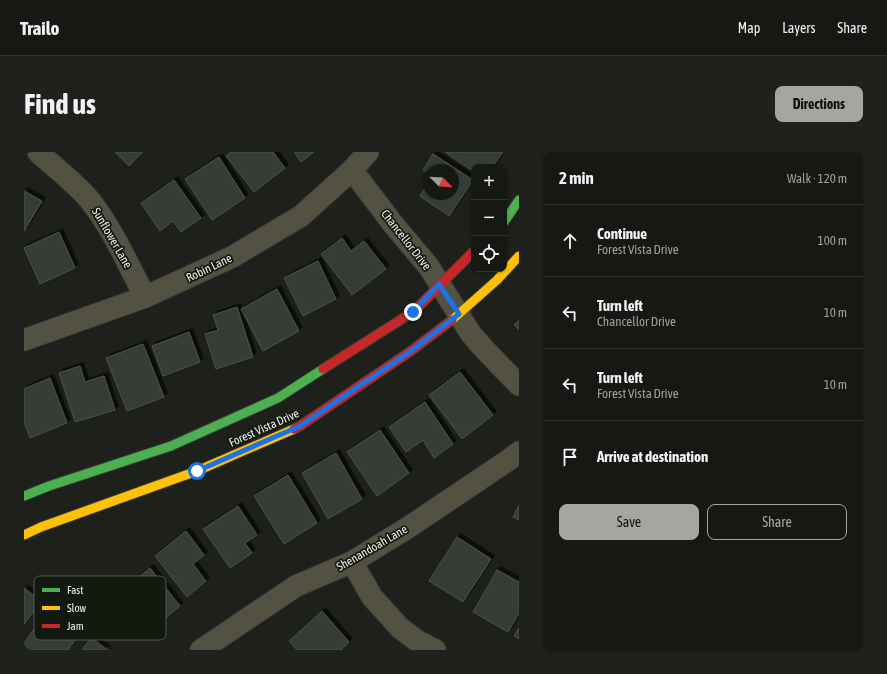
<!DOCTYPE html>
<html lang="en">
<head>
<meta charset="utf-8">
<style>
	:root { --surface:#161814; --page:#1f211d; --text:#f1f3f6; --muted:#9ea0a0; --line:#353734; --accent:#a4a7a1 }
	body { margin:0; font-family:"Asap Condensed",sans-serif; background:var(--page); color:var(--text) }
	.controls { position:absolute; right:12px; top:12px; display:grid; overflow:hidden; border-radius:8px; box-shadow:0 1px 3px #0004 }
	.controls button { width:36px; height:36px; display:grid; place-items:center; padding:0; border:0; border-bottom:1px solid var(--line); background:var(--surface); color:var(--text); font:20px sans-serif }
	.compass { position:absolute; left:399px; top:12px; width:36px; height:36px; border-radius:50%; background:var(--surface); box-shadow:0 1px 3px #0004; rotate:114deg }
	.stop { position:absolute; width:12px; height:12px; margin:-9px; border:3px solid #1a73e8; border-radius:50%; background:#fff }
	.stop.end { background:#1a73e8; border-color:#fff; box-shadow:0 1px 4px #0008 }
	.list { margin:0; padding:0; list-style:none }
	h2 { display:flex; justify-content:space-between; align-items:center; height:52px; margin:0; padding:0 16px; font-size:17px }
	h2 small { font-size:13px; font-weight:400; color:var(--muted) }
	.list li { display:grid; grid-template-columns:26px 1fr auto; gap:12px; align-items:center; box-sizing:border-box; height:72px; padding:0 16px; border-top:1px solid var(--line) }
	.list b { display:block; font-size:15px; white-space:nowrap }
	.list p { margin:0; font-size:13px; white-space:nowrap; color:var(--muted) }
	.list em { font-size:13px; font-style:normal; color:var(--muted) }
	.actions { display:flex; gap:8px; padding:12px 16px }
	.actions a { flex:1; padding:9px 0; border:1px solid var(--accent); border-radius:8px; text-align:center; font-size:14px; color:var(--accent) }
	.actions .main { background:var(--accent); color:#111 }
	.icon { flex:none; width:22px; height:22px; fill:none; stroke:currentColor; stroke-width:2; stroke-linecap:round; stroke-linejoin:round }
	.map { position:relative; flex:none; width:495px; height:498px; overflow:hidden; border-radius:8px }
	header { display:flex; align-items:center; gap:24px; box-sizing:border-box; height:56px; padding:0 20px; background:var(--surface); border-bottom:1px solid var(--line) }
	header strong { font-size:19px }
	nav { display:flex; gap:22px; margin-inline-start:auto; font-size:14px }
	.intro { display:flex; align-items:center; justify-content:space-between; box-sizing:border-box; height:96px; padding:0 24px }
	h1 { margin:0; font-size:28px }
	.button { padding:10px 18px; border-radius:8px; background:var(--accent); color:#111; font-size:14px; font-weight:700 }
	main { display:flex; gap:24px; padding:0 24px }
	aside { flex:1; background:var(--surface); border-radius:8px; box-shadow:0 1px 3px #0004 }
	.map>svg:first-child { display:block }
	.building { fill:#343d36; stroke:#4d504c; filter:url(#shadow) }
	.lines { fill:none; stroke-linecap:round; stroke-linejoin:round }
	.street-casing { stroke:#3a3c39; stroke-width:23 }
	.fast-casing { stroke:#3a3c39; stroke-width:11 }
	.slow-casing { stroke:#3a3c39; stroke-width:11 }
	.jam-casing { stroke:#3a3c39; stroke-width:11 }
	.street { stroke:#535142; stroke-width:21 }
	.fast { stroke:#4caf50; stroke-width:9 }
	.slow { stroke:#ffc107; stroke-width:9 }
	.jam { stroke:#c62828; stroke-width:9 }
	.route { stroke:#1a73e8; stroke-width:5 }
	.labels { text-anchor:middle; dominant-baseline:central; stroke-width:3.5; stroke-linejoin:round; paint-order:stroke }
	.street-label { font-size:12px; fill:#ecf0e9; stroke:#14190f }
	.key { fill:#14190f; stroke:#555a50; stroke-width:1 }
	.key-label { font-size:11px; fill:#ecf0e9 }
</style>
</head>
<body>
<header>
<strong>Trailo</strong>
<nav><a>Map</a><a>Layers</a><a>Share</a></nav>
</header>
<div class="intro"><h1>Find us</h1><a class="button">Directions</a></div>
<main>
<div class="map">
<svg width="495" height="498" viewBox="0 0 495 498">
	<defs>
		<filter id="shadow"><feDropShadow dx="3.5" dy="-3.5" stdDeviation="0" flood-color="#0009"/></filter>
	</defs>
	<rect width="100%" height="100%" fill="#1d201b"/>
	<g class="building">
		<polygon points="91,0 119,0 105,14"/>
		<polygon points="207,0 249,0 261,16 230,40 202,4"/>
		<polygon points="270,0 290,0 277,10"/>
		<polygon points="421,0 479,0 468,15 450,15 450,20"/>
		<polygon points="409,2 449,28 425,64 396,44 405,30 405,42 429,42 429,18 405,18 405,22 399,18"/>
		<polygon points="195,5 221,46 188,68 161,27"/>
		<polygon points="150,28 177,66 157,80 149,69 136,79 117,51"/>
		<polygon points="0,39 18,49 0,79"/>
		<polygon points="35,80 51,116 16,132 0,96"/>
		<polygon points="318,86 327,99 340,89 362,117 328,143 297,102"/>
		<polygon points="294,109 312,147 279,164 260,126"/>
		<polygon points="253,137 275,179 239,199 217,157"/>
		<polygon points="213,155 229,205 192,217 181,182 194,178 189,163"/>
		<polygon points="495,168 495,178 490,173"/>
		<polygon points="165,180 176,210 139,224 128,194"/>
		<polygon points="119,192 140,245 103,259 82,206"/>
		<polygon points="56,214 61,230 80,224 91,258 51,270 35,221"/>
		<polygon points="436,220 469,263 438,287 405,243"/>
		<polygon points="26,226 43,271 6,286 0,270 0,237"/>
		<polygon points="401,250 429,292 410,306 399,288 382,300 365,275"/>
		<polygon points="356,278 385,321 353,344 323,300"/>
		<polygon points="312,301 338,347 304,367 278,321"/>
		<polygon points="264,323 293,371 260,392 230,344"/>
		<polygon points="495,353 495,368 489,365"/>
		<polygon points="214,354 233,383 221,391 228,401 206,416 179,377"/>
		<polygon points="162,379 180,403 169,412 182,429 163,445 131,404"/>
		<polygon points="433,385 467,407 439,450 405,429"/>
		<polygon points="126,416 156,454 139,468 130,457 116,469 94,442"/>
		<polygon points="473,418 495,430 495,461 484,480 449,460"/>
		<polygon points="0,436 18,450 0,472"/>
		<polygon points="29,450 61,474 44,498 1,498 0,491"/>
		<polygon points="298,459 325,490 317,498 273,498 265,489"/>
		<polygon points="495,476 495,487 490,484"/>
		<polygon points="67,486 84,498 58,498"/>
	</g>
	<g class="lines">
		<g class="street-casing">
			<g id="street">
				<path d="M14 0C30 15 49 29 64 46 86 72 105 114 121 145"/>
				<polyline points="328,18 369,72 405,115 447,182 462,199 495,233"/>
				<polyline points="0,188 121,145 208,105 277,64 328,18 344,0"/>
				<polyline points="328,410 348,445 376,476 392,488 411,498"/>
				<polyline points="177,498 272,434 328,410 385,375 486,307 495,300"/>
			</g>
		</g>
		<g class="fast-casing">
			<g id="fast">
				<polyline points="480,70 495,48"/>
				<polyline points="0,344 25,334 147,294 254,246 299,217"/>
			</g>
		</g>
		<g class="slow-casing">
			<g id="slow">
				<polyline points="428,168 473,128 495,104"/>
				<polyline points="0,383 17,375 173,319 270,277"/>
			</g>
		</g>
		<g class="jam-casing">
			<g id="jam">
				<polyline points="299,217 389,160 450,99"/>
				<polyline points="270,277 276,274 387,199 428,168"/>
			</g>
		</g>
		<use href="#street" class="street"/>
		<use href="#fast" class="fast"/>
		<use href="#slow" class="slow"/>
		<use href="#jam" class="jam"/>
	</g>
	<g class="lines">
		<polyline class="route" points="173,319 276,274 387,199 435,162 415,132 389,160"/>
	</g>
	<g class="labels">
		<g class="street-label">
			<text transform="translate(88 86) rotate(60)">Sunflower Lane</text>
			<text transform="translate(382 88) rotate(52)">Chancellor Drive</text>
			<text transform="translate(185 116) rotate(-26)">Robin Lane</text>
			<text transform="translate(240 276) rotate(-24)">Forest Vista Drive</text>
			<text transform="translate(348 396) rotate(-30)">Shenandoah Lane</text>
		</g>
	</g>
	<rect x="10" y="424" width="132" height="64" rx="6" class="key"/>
	<rect x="18" y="436" width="18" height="4" fill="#4caf50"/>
	<rect x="18" y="454" width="18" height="4" fill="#ffc107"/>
	<rect x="18" y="472" width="18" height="4" fill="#c62828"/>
	<g class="key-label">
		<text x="43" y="442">Fast</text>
		<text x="43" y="460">Slow</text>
		<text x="43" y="478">Jam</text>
	</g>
</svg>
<div class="controls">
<button>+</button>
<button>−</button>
<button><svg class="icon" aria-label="locate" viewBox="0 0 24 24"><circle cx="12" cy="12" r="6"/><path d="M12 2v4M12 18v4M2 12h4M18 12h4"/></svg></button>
</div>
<svg class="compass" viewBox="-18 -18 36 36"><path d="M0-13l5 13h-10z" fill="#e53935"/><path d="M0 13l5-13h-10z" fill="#9ea0a0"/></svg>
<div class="stop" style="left:173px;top:319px"></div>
<div class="stop end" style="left:389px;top:160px"></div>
</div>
<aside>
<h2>2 min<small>Walk · 120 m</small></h2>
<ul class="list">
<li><svg class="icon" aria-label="ahead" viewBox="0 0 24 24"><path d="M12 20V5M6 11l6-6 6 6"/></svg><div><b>Continue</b><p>Forest Vista Drive</p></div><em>100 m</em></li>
<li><svg class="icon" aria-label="left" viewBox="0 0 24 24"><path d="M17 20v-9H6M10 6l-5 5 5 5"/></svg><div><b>Turn left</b><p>Chancellor Drive</p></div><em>10 m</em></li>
<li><svg class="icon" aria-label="left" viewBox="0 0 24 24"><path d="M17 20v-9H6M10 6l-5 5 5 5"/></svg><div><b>Turn left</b><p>Forest Vista Drive</p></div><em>10 m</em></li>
<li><svg class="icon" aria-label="arrive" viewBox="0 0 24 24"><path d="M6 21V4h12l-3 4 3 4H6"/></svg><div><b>Arrive at destination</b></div></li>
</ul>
<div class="actions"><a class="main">Save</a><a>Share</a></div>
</aside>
</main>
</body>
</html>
